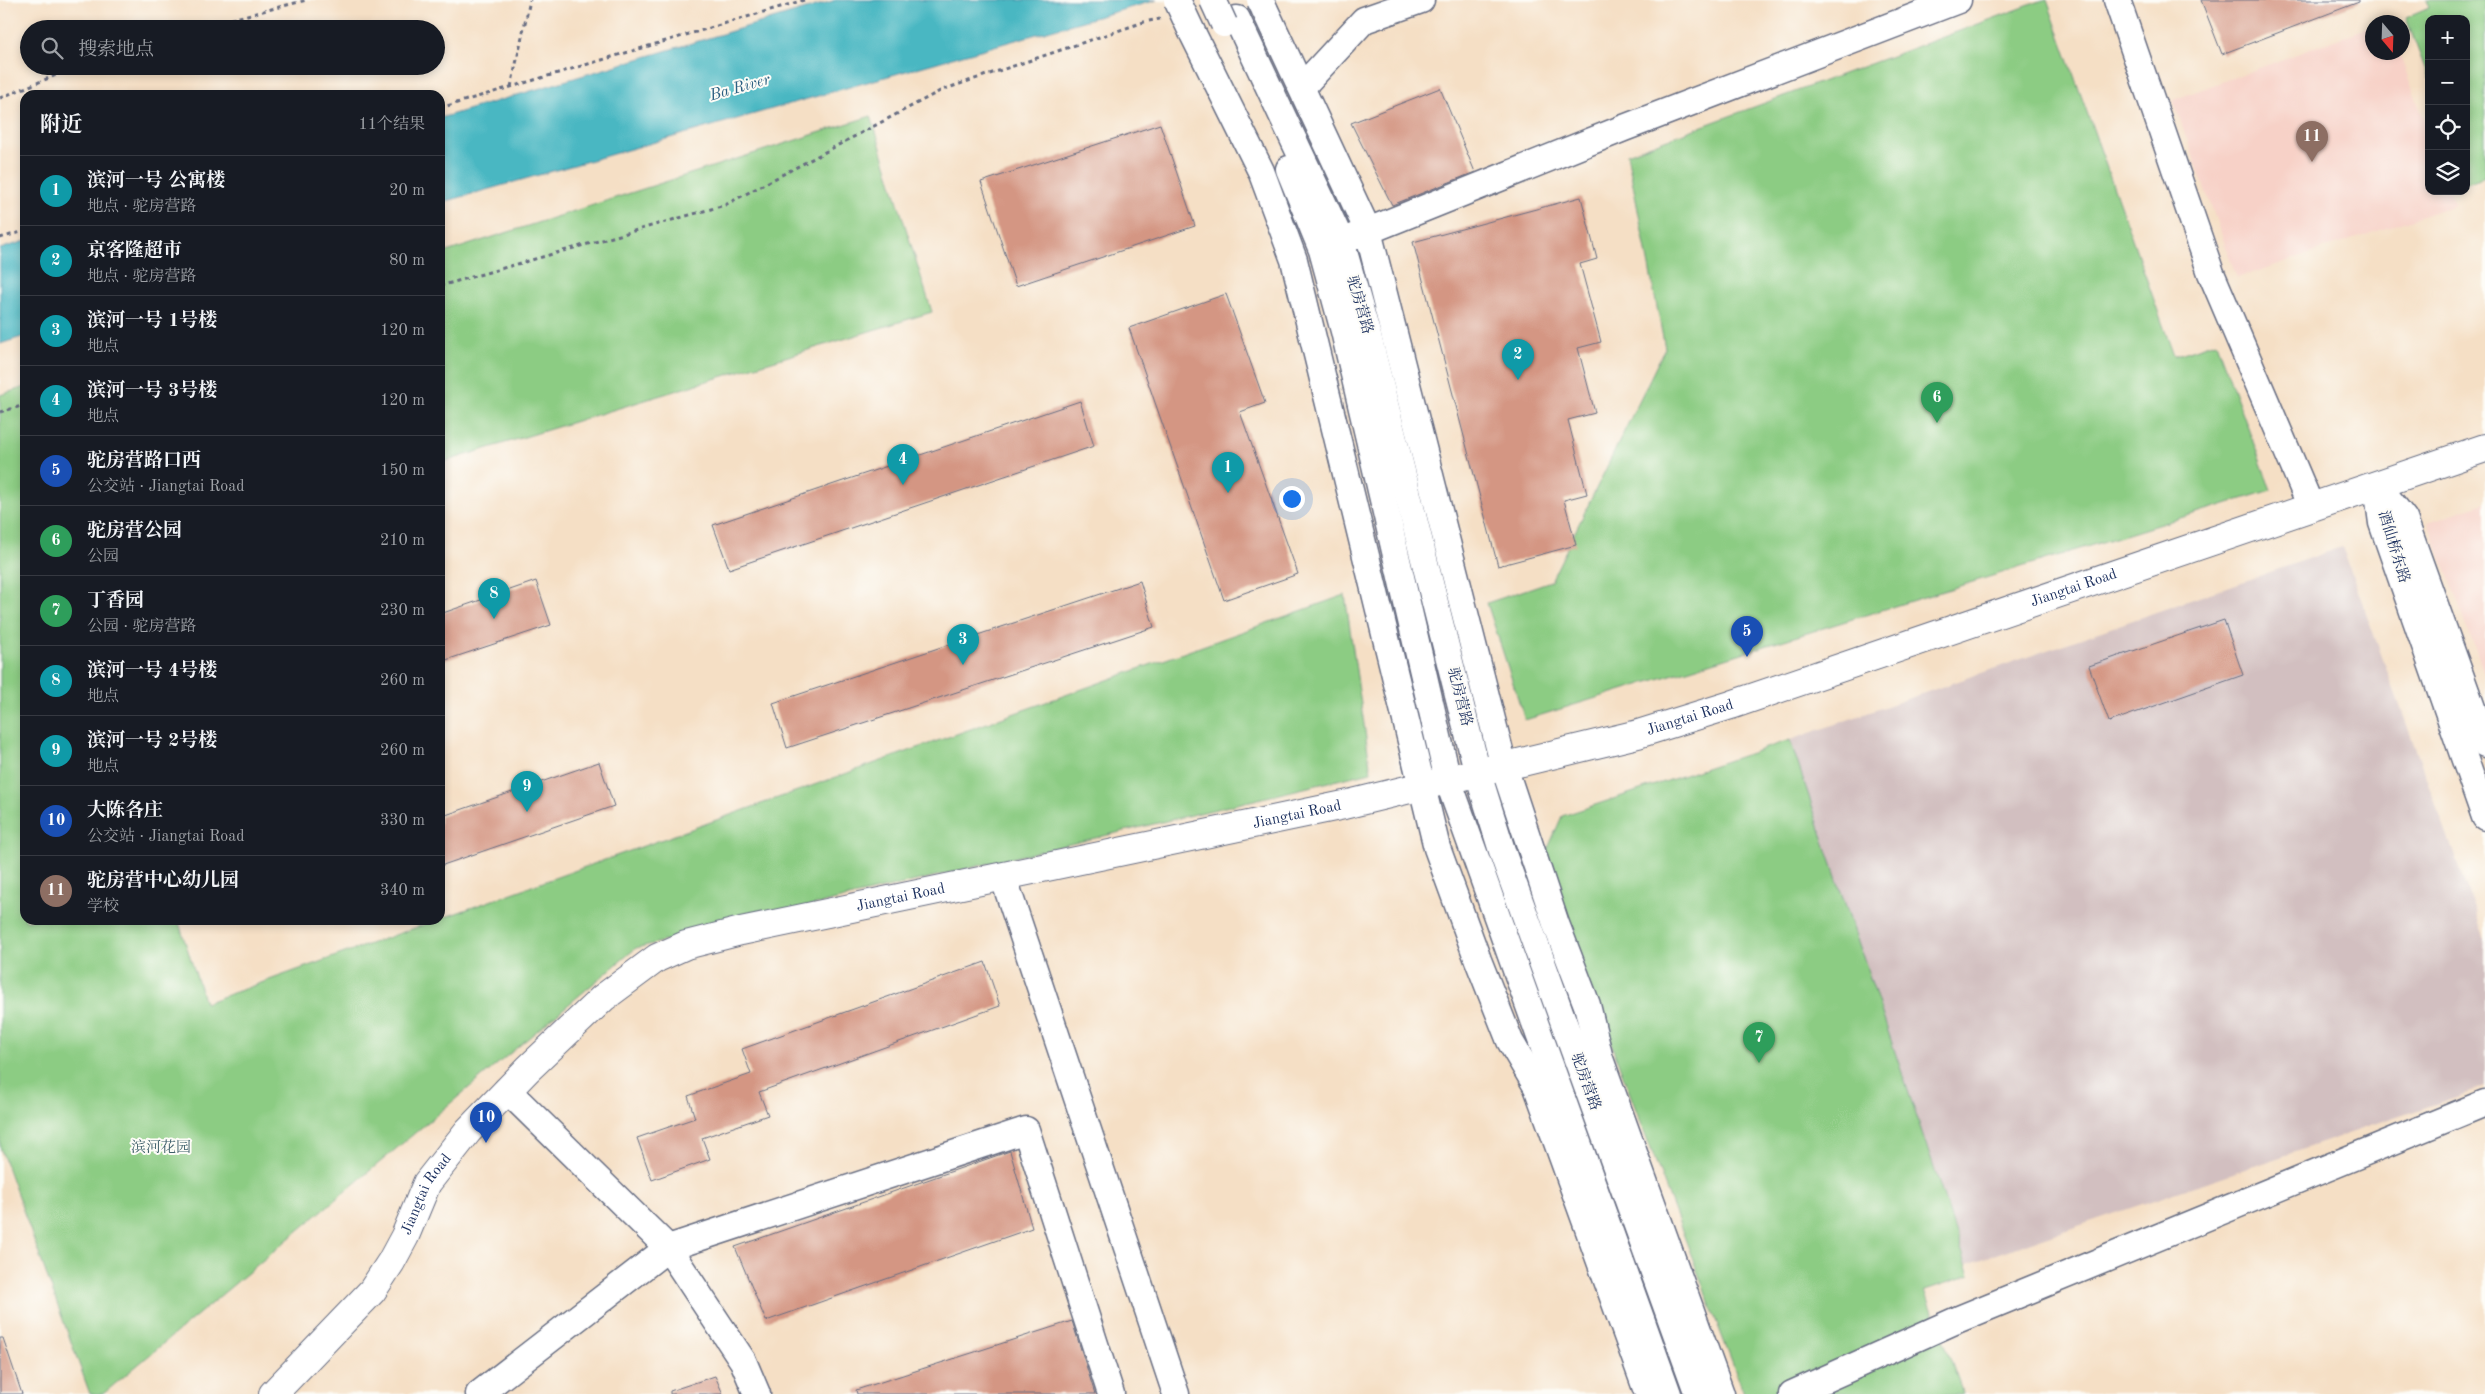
<!DOCTYPE html>
<html lang="zh">
<head>
<meta charset="utf-8">
<style>
	:root { --surface:#171b24; --page:#20242c; --text:#f1f3f6; --muted:#9ea1a6; --line:#363941; --accent:#2563eb }
	body { margin:0; font-family:"Old Standard TT","Noto Serif SC",serif; background:var(--page); color:var(--text) }
	.controls { position:absolute; right:15px; top:15px; display:grid; overflow:hidden; border-radius:10px; box-shadow:0 2px 8px #0003 }
	.controls button { width:45px; height:45px; display:grid; place-items:center; padding:0; border:0; border-bottom:1px solid var(--line); background:var(--surface); color:var(--text); font:25px sans-serif }
	.compass { position:absolute; left:2365px; top:15px; width:45px; height:45px; border-radius:50%; background:var(--surface); box-shadow:0 2px 8px #0003; rotate:161deg }
	.you { position:absolute; left:1291px; top:498px; width:18px; height:18px; margin:-12px; border:4px solid #fff; border-radius:50%; background:#1a73e8; box-shadow:0 0 0 8px #1a73e833 }
	.badge { display:grid; place-items:center; width:32px; height:32px; border-radius:50%; background:var(--accent); color:#fff; font-size:16px; font-weight:700 }
	.pin { position:absolute; translate:-50% -41px; filter:drop-shadow(0 1px 2px #0008) }
	.pin::after { content:''; position:absolute; top:26px; width:18px; height:15px; background:inherit; clip-path:polygon(0 0,100% 0,50% 100%) }
	.list { margin:0; padding:0; list-style:none }
	h2 { display:flex; justify-content:space-between; align-items:center; height:65px; margin:0; padding:0 20px; font-size:21px }
	h2 small { font-size:16px; font-weight:400; color:var(--muted) }
	.list li { display:grid; grid-template-columns:32px 1fr auto; gap:15px; align-items:center; box-sizing:border-box; height:70px; padding:0 20px; border-top:1px solid var(--line) }
	.list b { display:block; font-size:19px; white-space:nowrap }
	.list p { margin:0; font-size:16px; white-space:nowrap; color:var(--muted) }
	.list em { font-size:16px; font-style:normal; color:var(--muted) }
	.icon { flex:none; width:28px; height:28px; fill:none; stroke:currentColor; stroke-width:2; stroke-linecap:round; stroke-linejoin:round }
	.map { position:relative; flex:none; width:2485px; height:1394px; overflow:hidden }
	.search { position:absolute; background:var(--surface); box-shadow:0 2px 8px #0003; left:20px; top:20px; width:425px; height:55px; display:flex; align-items:center; gap:12px; box-sizing:border-box; padding:0 18px; border-radius:28px; color:var(--muted); font-size:19px }
	.panel { position:absolute; background:var(--surface); box-shadow:0 2px 8px #0003; left:20px; top:90px; width:425px; height:835px; border-radius:15px }
	.map>svg:first-child { display:block }
	.built { fill:#f7d1c7 }
	.industrial { fill:#d2bfc0 }
	.green { fill:#8ccc83; stroke:#547e70 }
	.water { fill:#49b7c2; stroke:#327390 }
	.building { fill:#d49683 }
	.lines { fill:none; stroke-linecap:round; stroke-linejoin:round }
	.minor-casing { stroke:#676d82; stroke-width:29 }
	.major-casing { stroke:#676d82; stroke-width:30 }
	.path { stroke:#676d82; stroke-width:3; stroke-dasharray:4 4; stroke-linecap:butt }
	.minor { stroke:#fff; stroke-width:26 }
	.major { stroke:#fff; stroke-width:28 }
	.minor-bridge-casing { stroke:#676d82; stroke-width:29; stroke-linecap:butt }
	.minor-bridge { stroke:#fff; stroke-width:26 }
	.labels { text-anchor:middle; dominant-baseline:central; stroke-width:4; stroke-linejoin:round; paint-order:stroke }
	.street-label { font-size:15px; fill:#1b2f5e; stroke:#fdfcf7 }
	.park-label { font-size:15px; fill:#3d5e69; stroke:#fdfcf7 }
	.water-label { font-size:16px; font-style:italic; fill:#2b5f81; stroke:#fdfcf7 }
</style>
</head>
<body>
<div class="map">
<svg width="2485" height="1394" viewBox="0 0 2485 1394">
	<rect width="100%" height="100%" fill="#fdfcf7"/>
	<filter id="ink" filterUnits="userSpaceOnUse"><feTurbulence type="fractalNoise" baseFrequency=".02" numOctaves="2"/><feDisplacementMap in="SourceGraphic" scale="10" xChannelSelector="R" yChannelSelector="G"/><feConvolveMatrix kernelMatrix="1 2 1 2 8 2 1 2 1" color-interpolation-filters="sRGB"/></filter>
	<filter id="wash" filterUnits="userSpaceOnUse"><feTurbulence type="fractalNoise" baseFrequency=".0096" numOctaves="4" result="noise"/><feDisplacementMap in="SourceGraphic" scale="20" xChannelSelector="R" yChannelSelector="G"/><feGaussianBlur stdDeviation="1.12" result="paint"/><feColorMatrix in="noise" values="0 0 0 0 0 0 0 0 0 0 0 0 0 0 0 0 0 1.4 0 .05"/><feComposite in="paint" operator="in"/></filter>
	<g filter="url(#wash)">
		<rect width="100%" height="100%" fill="#f5dfc5"/>
		<g class="built">
			<polygon points="2372,26 2372,52 2399,53 2429,133 2429,191 2450,191 2455,205 2237,278 2173,100"/>
			<polygon points="2485,503 2485,675 2428,522"/>
		</g>
		<polygon class="industrial" points="2342,547 2485,939 2485,1087 1967,1264 1790,740"/>
		<g class="green">
			<polygon points="2043,0 2047,0 2174,356 2216,342 2271,490 1525,720 1487,603 1551,581 1665,348 1627,154"/>
			<polygon points="2426,0 2485,0 2485,176 2467,183 2466,19 2429,19 2429,79 2406,18 2429,8"/>
			<polygon points="871,116 932,312 440,463 440,254"/>
			<polygon points="25,387 25,920 178,920 205,1003 1345,595 1371,772 636,948 103,1394 90,1394 0,1147 0,395"/>
			<polygon points="1790,740 1970,1275 1925,1290 1963,1394 1744,1394 1542,862 1562,816"/>
		</g>
		<g class="water">
			<polygon points="836,0 1157,0 440,203 440,118"/>
			<polygon points="25,241 25,336 0,344 0,249"/>
		</g>
		<g id="blocks">
			<g class="building">
				<polygon points="2201,0 2359,0 2359,2 2222,54"/>
				<polygon points="1440,88 1475,172 1392,205 1351,123"/>
				<polygon points="1160,124 1195,226 1016,286 981,182"/>
				<polygon points="1581,197 1597,259 1580,264 1601,342 1578,348 1595,413 1568,420 1587,494 1564,500 1576,545 1498,566 1413,242"/>
				<polygon points="1226,294 1265,403 1240,412 1298,574 1224,600 1129,328"/>
				<polygon points="1080,401 1094,446 729,569 713,525"/>
				<polygon points="536,581 551,625 440,662 440,614"/>
				<polygon points="1140,581 1154,627 787,748 773,703"/>
				<polygon points="2224,620 2243,675 2109,722 2089,666"/>
				<polygon points="599,762 614,806 440,866 440,817"/>
				<polygon points="985,962 1000,1006 759,1092 768,1115 702,1138 710,1159 652,1180 637,1138 695,1118 688,1096 751,1074 742,1049"/>
				<polygon points="1010,1151 1032,1228 766,1321 735,1247"/>
				<polygon points="1072,1321 1095,1394 857,1394 856,1390"/>
				<polygon points="0,1338 3,1338 22,1394 0,1394"/>
				<polygon points="715,1376 723,1394 670,1394 670,1391"/>
			</g>
		</g>
	</g>
	<g filter="url(#ink)">
		<use href="#blocks" fill-opacity="0" stroke="#676d82" stroke-width="1"/>
		<g class="lines">
			<g class="minor-casing">
				<g id="minor">
					<polyline points="2117,0 2211,273 2311,507"/>
					<polyline points="1264,8 1368,231 1504,767 1556,924 1587,1005 1600,1059 1721,1394"/>
					<polyline points="1237,19 1341,241 1369,340 1478,774 1504,857 1698,1394"/>
					<polyline points="1192,32 1261,171 1294,260 1437,848 1478,960 1510,1041 1537,1087 1648,1394"/>
					<polyline points="1302,87 1364,20 1421,0"/>
					<polyline points="1289,169 1322,250 1344,331 1448,780 1668,1394"/>
					<polyline points="1353,237 1624,128 1958,0"/>
					<polyline points="2377,485 2382,523 2485,817"/>
					<polyline points="2378,486 2404,519 2485,744"/>
					<polyline points="1003,876 1176,1394"/>
					<polyline points="507,1090 668,1248 743,1361 757,1394"/>
					<polyline points="479,1394 668,1248 1026,1130 1111,1394"/>
					<polyline points="1792,1394 1959,1319 2485,1103"/>
				</g>
			</g>
			<g class="major-casing">
				<g id="major">
					<path id="s1" d="M273 1394 372 1291 391 1262 405 1236 427 1183 468 1131 528 1069 603 998 657 958 686 945 741 931 1344 805 1638 734 1731 705 2485 448"/>
				</g>
			</g>
			<g class="path">
				<polyline points="192,29 307,0"/>
				<polyline points="511,87 530,0"/>
				<polyline points="0,98 78,66"/>
				<polyline points="440,108 804,0"/>
				<polyline points="0,238 25,231"/>
				<polyline points="440,286 725,205 942,90 1144,22 1160,19"/>
				<polyline points="0,412 25,405"/>
			</g>
			<use href="#minor" class="minor"/>
			<use href="#major" class="major"/>
			<g class="minor-bridge-casing">
				<g id="minor-bridge">
					<polyline points="1177,0 1192,32"/>
					<polyline points="1213,0 1224,24"/>
					<polyline points="1260,0 1264,8"/>
				</g>
			</g>
			<use href="#minor-bridge" class="minor-bridge"/>
		</g>
	</g>
	<g class="labels">
		<g class="street-label">
			<text transform="translate(1359 305) rotate(74)">驼房营路</text>
			<text transform="translate(2393 547) rotate(73)">酒仙桥东路</text>
			<text stroke="none"><textPath href="#s1" startOffset="2054">Jiangtai Road</textPath></text>
			<text transform="translate(1459 697) rotate(76)">驼房营路</text>
			<text stroke="none"><textPath href="#s1" startOffset="1649">Jiangtai Road</textPath></text>
			<text stroke="none"><textPath href="#s1" startOffset="1244">Jiangtai Road</textPath></text>
			<text stroke="none"><textPath href="#s1" startOffset="839">Jiangtai Road</textPath></text>
			<text transform="translate(1585 1082) rotate(70)">驼房营路</text>
			<text stroke="none"><textPath href="#s1" startOffset="254">Jiangtai Road</textPath></text>
		</g>
		<g class="park-label">
			<text x="161" y="1148">滨河花园</text>
		</g>
		<g class="water-label">
			<text transform="translate(740 88) rotate(-16)">Ba River</text>
		</g>
	</g>
</svg>
<div class="controls">
<button>+</button>
<button>−</button>
<button><svg class="icon" aria-label="locate" viewBox="0 0 24 24"><circle cx="12" cy="12" r="6"/><path d="M12 2v4M12 18v4M2 12h4M18 12h4"/></svg></button>
<button><svg class="icon" aria-label="layers" viewBox="0 0 24 24"><path d="M12 4l9 5-9 5-9-5zM3 14l9 5 9-5"/></svg></button>
</div>
<svg class="compass" viewBox="-18 -18 36 36"><path d="M0-13l5 13h-10z" fill="#e53935"/><path d="M0 13l5-13h-10z" fill="#9ea1a6"/></svg>
<div class="you"></div>
<div class="pin badge" style="left:1228px;top:493px;background:#0f9aa8">1</div>
<div class="pin badge" style="left:1518px;top:380px;background:#0f9aa8">2</div>
<div class="pin badge" style="left:963px;top:665px;background:#0f9aa8">3</div>
<div class="pin badge" style="left:903px;top:485px;background:#0f9aa8">4</div>
<div class="pin badge" style="left:1747px;top:657px;background:#1a4fb4">5</div>
<div class="pin badge" style="left:1937px;top:423px;background:#2e9e5b">6</div>
<div class="pin badge" style="left:1759px;top:1063px;background:#2e9e5b">7</div>
<div class="pin badge" style="left:494px;top:619px;background:#0f9aa8">8</div>
<div class="pin badge" style="left:527px;top:812px;background:#0f9aa8">9</div>
<div class="pin badge" style="left:486px;top:1143px;background:#1a4fb4">10</div>
<div class="pin badge" style="left:2312px;top:162px;background:#8d6e63">11</div>
<div class="search"><svg class="icon" aria-label="search" viewBox="0 0 24 24"><circle cx="10" cy="10" r="6"/><path d="M15 15l6 6"/></svg>搜索地点</div>
<section class="panel">
<h2>附近<small>11个结果</small></h2>
<ul class="list">
<li><span class="badge" style="background:#0f9aa8">1</span><div><b>滨河一号 公寓楼</b><p>地点 · 驼房营路</p></div><em>20 m</em></li>
<li><span class="badge" style="background:#0f9aa8">2</span><div><b>京客隆超市</b><p>地点 · 驼房营路</p></div><em>80 m</em></li>
<li><span class="badge" style="background:#0f9aa8">3</span><div><b>滨河一号 1号楼</b><p>地点</p></div><em>120 m</em></li>
<li><span class="badge" style="background:#0f9aa8">4</span><div><b>滨河一号 3号楼</b><p>地点</p></div><em>120 m</em></li>
<li><span class="badge" style="background:#1a4fb4">5</span><div><b>驼房营路口西</b><p>公交站 · Jiangtai Road</p></div><em>150 m</em></li>
<li><span class="badge" style="background:#2e9e5b">6</span><div><b>驼房营公园</b><p>公园</p></div><em>210 m</em></li>
<li><span class="badge" style="background:#2e9e5b">7</span><div><b>丁香园</b><p>公园 · 驼房营路</p></div><em>230 m</em></li>
<li><span class="badge" style="background:#0f9aa8">8</span><div><b>滨河一号 4号楼</b><p>地点</p></div><em>260 m</em></li>
<li><span class="badge" style="background:#0f9aa8">9</span><div><b>滨河一号 2号楼</b><p>地点</p></div><em>260 m</em></li>
<li><span class="badge" style="background:#1a4fb4">10</span><div><b>大陈各庄</b><p>公交站 · Jiangtai Road</p></div><em>330 m</em></li>
<li><span class="badge" style="background:#8d6e63">11</span><div><b>驼房营中心幼儿园</b><p>学校</p></div><em>340 m</em></li>
</ul>
</section>
</div>
</body>
</html>
